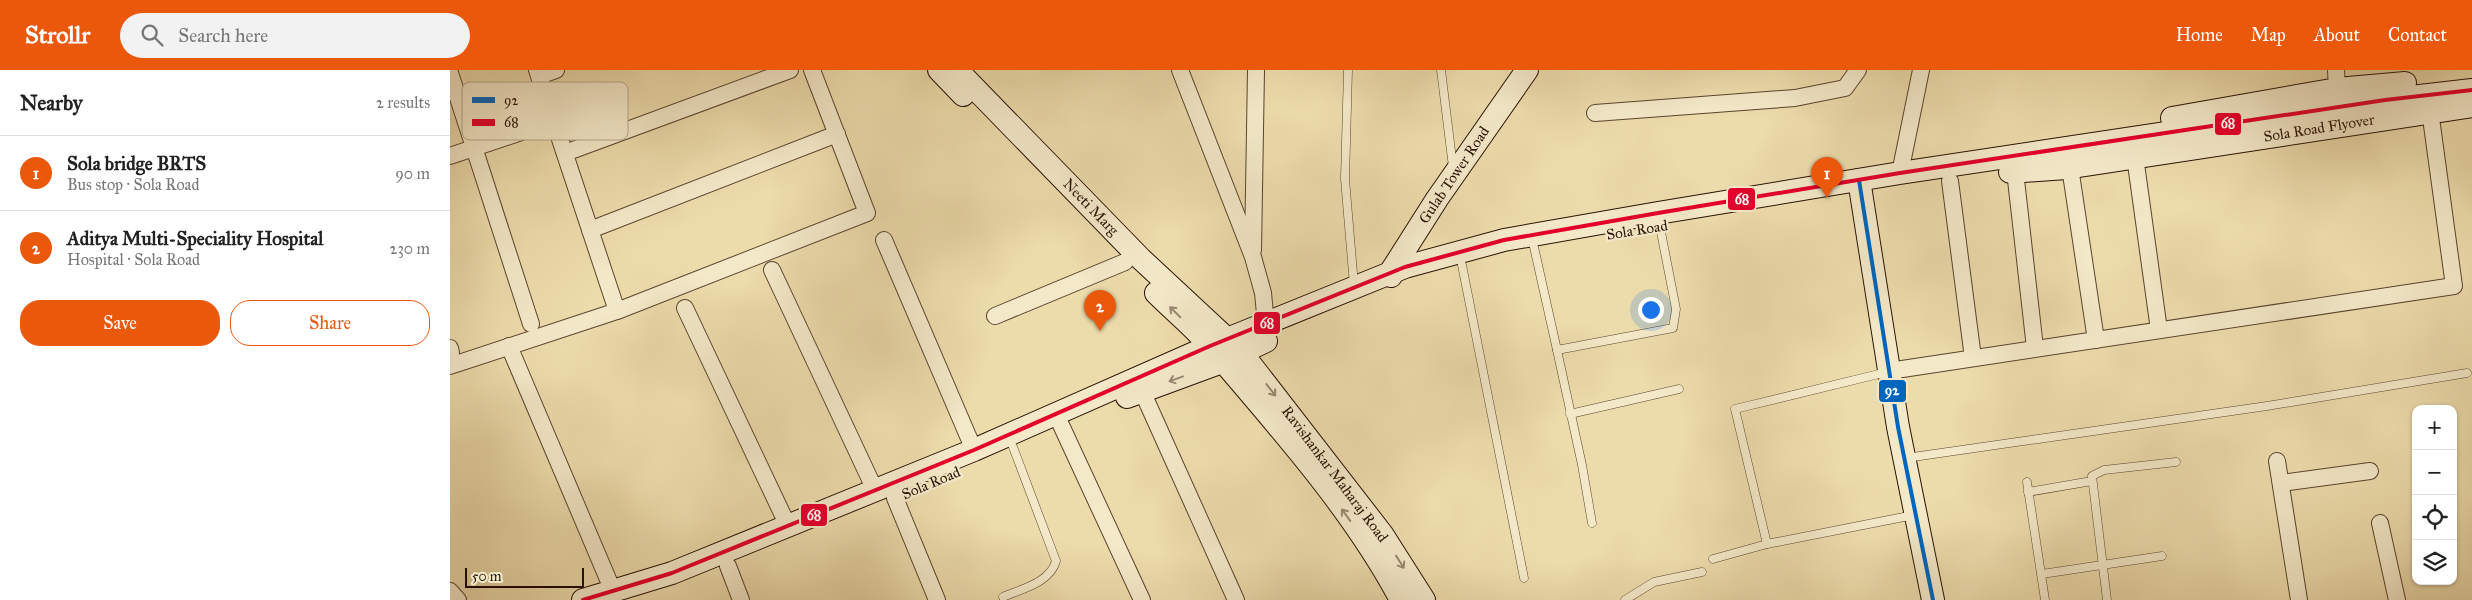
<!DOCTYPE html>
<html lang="en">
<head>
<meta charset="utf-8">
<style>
	:root { --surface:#fff; --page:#f2f2f2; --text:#222; --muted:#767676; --line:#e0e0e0; --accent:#ea580c }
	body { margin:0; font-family:"IM FELL Great Primer",serif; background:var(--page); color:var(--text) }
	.controls { position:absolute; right:15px; bottom:15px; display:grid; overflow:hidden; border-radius:10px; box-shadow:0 1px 4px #0004 }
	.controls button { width:45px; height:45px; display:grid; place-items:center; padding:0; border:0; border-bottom:1px solid var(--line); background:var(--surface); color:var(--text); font:25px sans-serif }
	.scale { position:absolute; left:15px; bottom:12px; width:119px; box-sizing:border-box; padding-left:5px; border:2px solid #291204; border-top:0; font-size:14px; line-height:18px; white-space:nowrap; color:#291204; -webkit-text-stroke:4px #f3e8c8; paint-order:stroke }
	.you { position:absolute; left:1200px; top:239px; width:18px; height:18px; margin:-12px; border:4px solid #fff; border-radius:50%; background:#1a73e8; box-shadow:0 0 0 8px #1a73e833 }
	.badge { display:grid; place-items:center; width:32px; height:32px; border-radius:50%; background:var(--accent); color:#fff; font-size:16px; font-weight:700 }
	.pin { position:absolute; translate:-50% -41px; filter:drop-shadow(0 1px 2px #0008) }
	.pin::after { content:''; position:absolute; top:26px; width:18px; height:15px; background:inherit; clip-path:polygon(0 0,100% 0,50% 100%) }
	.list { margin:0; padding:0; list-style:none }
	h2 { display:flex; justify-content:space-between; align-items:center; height:65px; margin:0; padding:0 20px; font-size:21px }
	h2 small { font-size:16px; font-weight:400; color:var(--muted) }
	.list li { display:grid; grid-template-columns:32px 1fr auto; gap:15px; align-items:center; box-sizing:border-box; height:75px; padding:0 20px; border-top:1px solid var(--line) }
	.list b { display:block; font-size:19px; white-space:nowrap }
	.list p { margin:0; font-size:16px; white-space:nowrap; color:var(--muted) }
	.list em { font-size:16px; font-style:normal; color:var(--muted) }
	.actions { display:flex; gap:10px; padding:15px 20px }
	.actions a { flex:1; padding:11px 0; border:1px solid var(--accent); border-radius:20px; text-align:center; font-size:18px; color:var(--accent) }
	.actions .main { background:var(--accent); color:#fff }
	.icon { flex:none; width:28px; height:28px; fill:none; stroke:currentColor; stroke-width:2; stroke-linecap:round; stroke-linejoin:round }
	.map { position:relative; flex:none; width:2022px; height:530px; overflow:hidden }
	header { display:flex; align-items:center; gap:30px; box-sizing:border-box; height:70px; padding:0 25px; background:var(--accent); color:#fff }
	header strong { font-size:24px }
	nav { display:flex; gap:28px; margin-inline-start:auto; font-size:18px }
	.search { width:350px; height:45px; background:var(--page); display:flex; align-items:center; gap:12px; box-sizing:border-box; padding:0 18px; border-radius:28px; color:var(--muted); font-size:19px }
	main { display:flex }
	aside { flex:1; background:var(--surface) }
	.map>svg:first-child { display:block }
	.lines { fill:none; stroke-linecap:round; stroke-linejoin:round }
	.lane-casing { stroke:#5a442e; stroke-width:9 }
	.street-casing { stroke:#5a442e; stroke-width:18 }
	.secondary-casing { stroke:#291204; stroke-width:24 }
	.lane { stroke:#f3e8c8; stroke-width:8 }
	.street { stroke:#f3e8c8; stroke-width:16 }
	.secondary { stroke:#f3e8c8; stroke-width:22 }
	.bus-1-casing { stroke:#f3e8c8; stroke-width:8 }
	.bus-2-casing { stroke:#f3e8c8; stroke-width:8 }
	.bus-1 { stroke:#0065bd; stroke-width:4 }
	.bus-2 { stroke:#e4002b; stroke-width:4 }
	.oneway { stroke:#988870 }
	.labels { text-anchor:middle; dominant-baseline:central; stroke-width:4.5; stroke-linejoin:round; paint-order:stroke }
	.street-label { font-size:15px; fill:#291204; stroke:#f3e8c8 }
	.key { fill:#f3e8c8; stroke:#b6a88d; stroke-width:1 }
	.key-label { font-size:14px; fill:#291204 }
	.line-badge { stroke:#f3e8c8; stroke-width:2 }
	.badge-label { font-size:14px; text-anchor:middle; font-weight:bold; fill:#fff }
</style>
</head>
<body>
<header>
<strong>Strollr</strong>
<div class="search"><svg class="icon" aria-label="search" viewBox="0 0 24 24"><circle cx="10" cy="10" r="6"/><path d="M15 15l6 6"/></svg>Search here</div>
<nav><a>Home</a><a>Map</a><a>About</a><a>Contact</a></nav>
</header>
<main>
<aside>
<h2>Nearby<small>2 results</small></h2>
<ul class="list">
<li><span class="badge">1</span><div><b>Sola bridge BRTS</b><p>Bus stop · Sola Road</p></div><em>90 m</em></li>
<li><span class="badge">2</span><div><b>Aditya Multi-Speciality Hospital</b><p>Hospital · Sola Road</p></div><em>230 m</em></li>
</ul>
<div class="actions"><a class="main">Save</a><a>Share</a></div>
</aside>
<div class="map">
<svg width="2022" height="530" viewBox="0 0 2022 530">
	<rect width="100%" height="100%" fill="#ecdbab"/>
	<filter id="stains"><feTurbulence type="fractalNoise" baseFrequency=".004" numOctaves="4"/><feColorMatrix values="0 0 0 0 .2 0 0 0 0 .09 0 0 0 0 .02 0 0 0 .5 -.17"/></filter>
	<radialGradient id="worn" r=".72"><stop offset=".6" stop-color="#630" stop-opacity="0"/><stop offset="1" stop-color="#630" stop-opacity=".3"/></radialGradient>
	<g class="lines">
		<g class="lane-casing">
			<g id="lane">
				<polyline points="898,0 895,109 904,215"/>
				<polyline points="991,0 1003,97"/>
				<polyline points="1084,177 1107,280 1223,258 1226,239 1210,157"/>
				<polyline points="1012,195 1074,508"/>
				<polyline points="1107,280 1132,395 1142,453"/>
				<polyline points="1120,344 1229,319"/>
				<polyline points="1456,388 1817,336 2017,303"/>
				<polyline points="1577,412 1595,530"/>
				<polyline points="1578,422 1642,411"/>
				<polyline points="1317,474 1285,339 1437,302"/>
				<polyline points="1263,489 1317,474 1464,445"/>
				<polyline points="1592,504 1712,486"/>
				<path d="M553 527C571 519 600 513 606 491L563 377"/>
				<polyline points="1175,530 1204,512 1252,502"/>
				<polyline points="1657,530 1642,406 1654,400 1726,392"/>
			</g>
		</g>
		<g class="street-casing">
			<g id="street">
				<polyline points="87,0 167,241"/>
				<polyline points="730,0 803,187 813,223 816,254"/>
				<polyline points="1886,0 1887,19"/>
				<polyline points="0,3 81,254"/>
				<polyline points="89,6 106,0"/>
				<polyline points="1145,43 1345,28 1395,18 1408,0"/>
				<polyline points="115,83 340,0"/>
				<polyline points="0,86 104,51"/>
				<polyline points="1686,94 1709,260"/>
				<polyline points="1565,101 1585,278"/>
				<polyline points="1450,103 1471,0"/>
				<polyline points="1621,104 1646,270"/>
				<polyline points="1500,111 1523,288"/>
				<polyline points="140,160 387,64"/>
				<polyline points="434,170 524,380"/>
				<polyline points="803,180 806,0"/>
				<polyline points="322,200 425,420"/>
				<polyline points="235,238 338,456"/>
				<polyline points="545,246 675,192"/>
				<polyline points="59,276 163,521"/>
				<polyline points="0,278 1,283"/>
				<polyline points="0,296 167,241 417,143 362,0"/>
				<polyline points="1439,301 2004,216 1981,48"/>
				<polyline points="692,321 786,530"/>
				<polyline points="611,355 692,530"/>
				<polyline points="1827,391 1849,530"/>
				<polyline points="1831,413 1920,401"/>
				<polyline points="445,428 487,530"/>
				<polyline points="1930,453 1947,530"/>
				<polyline points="278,496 291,530"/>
				<polyline points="0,521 8,530"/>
			</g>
		</g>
		<g class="secondary-casing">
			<g id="secondary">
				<polyline points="489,0 513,25"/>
				<polyline points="507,0 691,189 791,282 932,464 974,530"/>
				<polyline points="1722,48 1887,19 1955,13"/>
				<polyline points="1560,102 1616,98 2022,36"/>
				<polyline points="1409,110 1448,357 1483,530"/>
				<polyline points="941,206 940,203 987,129 1077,0"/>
				<path d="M706 223C724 241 744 257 760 276 827 355 903 439 951 530"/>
				<polyline points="677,327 772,292 816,271"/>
				<polyline points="133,530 222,503 524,380 760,276 955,197 1054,170 1208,143 1450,103 1935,30 2022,20"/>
			</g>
		</g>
		<use href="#lane" class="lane"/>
		<use href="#street" class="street"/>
		<use href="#secondary" class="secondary"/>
		<g class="bus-1-casing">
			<polyline id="bus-1" points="1409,110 1448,357 1483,530"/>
		</g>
		<g class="bus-2-casing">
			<polyline id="bus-2" points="133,530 222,503 524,380 760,276 955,197 1054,170 1208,143 1450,103 1935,30 2022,20"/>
		</g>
		<use href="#bus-1" class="bus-1"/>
		<use href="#bus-2" class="bus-2"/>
	</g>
	<defs><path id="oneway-shaft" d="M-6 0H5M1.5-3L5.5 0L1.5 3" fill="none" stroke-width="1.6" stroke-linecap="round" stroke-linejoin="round" transform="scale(1.25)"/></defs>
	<g class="oneway">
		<use href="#oneway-shaft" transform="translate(725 242) rotate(-135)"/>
		<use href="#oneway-shaft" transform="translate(726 309) rotate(160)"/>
		<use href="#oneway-shaft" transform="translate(821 320) rotate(52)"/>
		<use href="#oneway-shaft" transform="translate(896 445) rotate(-126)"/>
		<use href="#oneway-shaft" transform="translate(950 492) rotate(58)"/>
	</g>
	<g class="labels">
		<g class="street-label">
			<text transform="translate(1869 58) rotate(-9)">Sola Road Flyover</text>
			<text transform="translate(1004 105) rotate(-56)">Gulab Tower Road</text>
			<text transform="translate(641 137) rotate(46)">Neeti Marg</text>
			<text transform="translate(1187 160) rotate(-9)">Sola Road</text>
			<text transform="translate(885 404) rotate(53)">Ravishankar Maharaj Road</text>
			<text transform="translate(481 413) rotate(-23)">Sola Road</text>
		</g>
	</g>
	<rect x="12" y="12" width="166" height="58" rx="8" class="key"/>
	<rect x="22" y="27" width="23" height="6" fill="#0065bd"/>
	<rect x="22" y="49" width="23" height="7" fill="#e4002b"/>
	<g class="key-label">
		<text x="54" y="35">92</text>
		<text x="54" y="57">68</text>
	</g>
	<g class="line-badge">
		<rect x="1764" y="42" width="28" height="24" rx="5" fill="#e4002b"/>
		<rect x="1277" y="117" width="29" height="24" rx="5" fill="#e4002b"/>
		<rect x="803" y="241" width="28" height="24" rx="5" fill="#e4002b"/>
		<rect x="1428" y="309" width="29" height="24" rx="5" fill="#0065bd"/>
		<rect x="350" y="433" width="28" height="24" rx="5" fill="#e4002b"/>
	</g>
	<g class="badge-label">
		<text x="1778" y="58">68</text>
		<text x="1292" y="134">68</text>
		<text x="817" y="258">68</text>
		<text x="1442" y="325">92</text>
		<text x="364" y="450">68</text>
	</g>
	<rect width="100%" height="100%" filter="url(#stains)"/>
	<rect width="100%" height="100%" fill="url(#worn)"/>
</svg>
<div class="controls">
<button>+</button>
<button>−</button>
<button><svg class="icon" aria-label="locate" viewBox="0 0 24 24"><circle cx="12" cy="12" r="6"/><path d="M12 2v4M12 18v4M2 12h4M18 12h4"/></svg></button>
<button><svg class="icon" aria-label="layers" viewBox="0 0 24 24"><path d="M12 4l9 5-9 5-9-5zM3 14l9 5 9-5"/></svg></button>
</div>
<div class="scale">50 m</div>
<div class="you"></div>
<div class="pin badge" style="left:1377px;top:128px">1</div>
<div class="pin badge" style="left:650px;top:261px">2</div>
</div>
</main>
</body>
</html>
